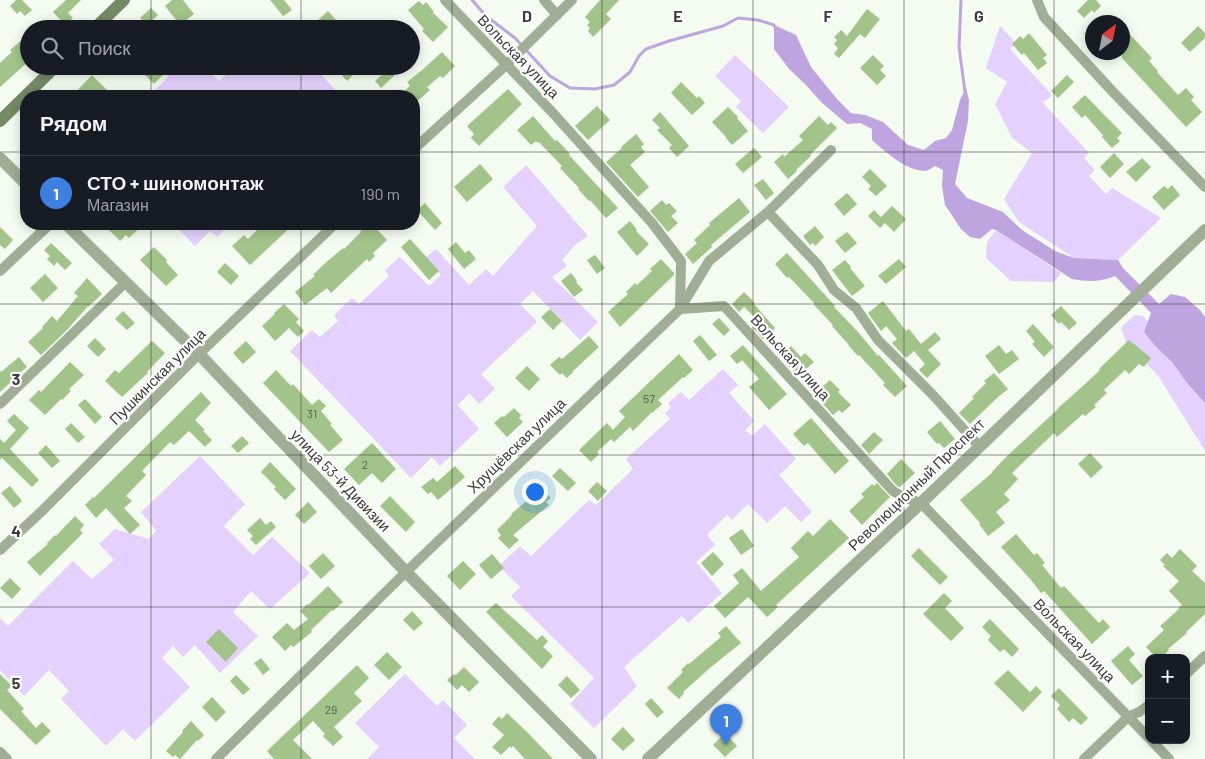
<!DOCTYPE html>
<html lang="ru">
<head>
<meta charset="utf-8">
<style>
	:root { --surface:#171b24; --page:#20242c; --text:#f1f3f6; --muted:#9ea1a6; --line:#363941; --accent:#ea580c }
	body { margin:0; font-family:Barlow,sans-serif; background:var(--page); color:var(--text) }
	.controls { position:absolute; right:15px; bottom:15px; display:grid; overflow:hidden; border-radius:10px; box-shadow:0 2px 12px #0003 }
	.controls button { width:45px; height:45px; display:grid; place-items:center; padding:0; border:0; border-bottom:1px solid var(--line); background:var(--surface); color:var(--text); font:25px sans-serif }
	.compass { position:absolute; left:1085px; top:15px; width:45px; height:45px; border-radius:50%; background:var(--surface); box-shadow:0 2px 12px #0003; rotate:32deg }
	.you { position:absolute; left:534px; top:491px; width:18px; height:18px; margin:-12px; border:4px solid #fff; border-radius:50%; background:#1a73e8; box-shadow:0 0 0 8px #1a73e833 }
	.badge { display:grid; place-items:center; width:32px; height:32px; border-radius:50%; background:var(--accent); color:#fff; font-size:16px; font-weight:700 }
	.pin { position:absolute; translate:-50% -41px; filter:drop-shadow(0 1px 2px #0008) }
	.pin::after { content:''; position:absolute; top:26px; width:18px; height:15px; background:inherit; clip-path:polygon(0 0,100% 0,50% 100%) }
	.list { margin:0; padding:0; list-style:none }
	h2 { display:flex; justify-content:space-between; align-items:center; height:65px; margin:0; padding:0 20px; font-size:21px }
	h2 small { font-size:16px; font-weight:400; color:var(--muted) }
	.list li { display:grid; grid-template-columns:32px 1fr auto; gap:15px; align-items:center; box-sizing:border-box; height:75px; padding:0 20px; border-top:1px solid var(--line) }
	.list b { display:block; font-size:19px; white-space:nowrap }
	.list p { margin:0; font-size:16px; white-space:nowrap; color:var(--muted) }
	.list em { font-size:16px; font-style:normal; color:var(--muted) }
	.icon { flex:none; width:28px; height:28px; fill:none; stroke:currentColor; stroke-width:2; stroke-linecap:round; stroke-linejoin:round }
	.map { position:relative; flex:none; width:1205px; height:759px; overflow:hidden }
	.search { position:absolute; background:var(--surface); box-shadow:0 2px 12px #0003; left:20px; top:20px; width:400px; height:55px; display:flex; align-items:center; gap:12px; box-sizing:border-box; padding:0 18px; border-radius:28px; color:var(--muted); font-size:19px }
	.panel { position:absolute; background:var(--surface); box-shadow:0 2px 12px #0003; left:20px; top:90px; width:400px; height:140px; border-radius:20px }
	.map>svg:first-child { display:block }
	.green { fill:#e4d1fd }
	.water { fill:#bfa5e0 }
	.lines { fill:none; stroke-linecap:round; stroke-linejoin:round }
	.stream { stroke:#bfa5e0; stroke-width:3 }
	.building { fill:#a2c48b }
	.minor { stroke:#9fae95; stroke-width:10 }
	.tertiary { stroke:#9fae95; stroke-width:12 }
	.secondary { stroke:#748a65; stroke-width:12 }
	.grid { fill:none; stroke:#3a3d39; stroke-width:1; stroke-opacity:0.55 }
	.labels { text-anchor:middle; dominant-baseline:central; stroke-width:4.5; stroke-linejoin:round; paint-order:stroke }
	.number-label { font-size:12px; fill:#545f4e }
	.street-label { font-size:15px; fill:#3a3d39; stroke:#fff }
	.grid-label { font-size:16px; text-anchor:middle; font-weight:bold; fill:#3a3d39; stroke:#fff; stroke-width:4.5; stroke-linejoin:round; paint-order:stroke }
</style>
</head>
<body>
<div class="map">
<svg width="1205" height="759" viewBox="0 0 1205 759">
	<rect width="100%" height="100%" fill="#f4fbf0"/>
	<g class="green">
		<polygon points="1000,26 1016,43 1010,49 1052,95 1043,103 1089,153 1084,158 1095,170 1089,176 1106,194 1112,188 1161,218 1118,260 1074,258 1019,222 1004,199 1032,153 1012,138 995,104 1007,82 986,68"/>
		<polygon points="735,55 789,107 763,133 736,107 741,101 715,76"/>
		<polygon points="160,66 205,66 219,81 235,66 313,66 341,96 153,96 151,94 169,76"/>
		<polygon points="526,165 588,236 576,244 562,260 567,266 552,277 598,322 580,340 533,291 520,304 537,322 481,374 495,389 479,404 469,393 458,405 479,429 440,466 432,457 411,478 290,351 312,330 320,337 338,321 334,315 352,298 359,304 389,276 385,270 400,257 429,286 441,275 425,258 436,249 469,285 486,269 493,276 537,226 503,187"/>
		<polygon points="174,224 230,224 217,237 210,231 195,246"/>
		<polygon points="996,230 1061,273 1054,282 1011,281 986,258 987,242"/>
		<polygon points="1135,315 1144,316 1148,322 1144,332 1155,346 1172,362 1187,383 1205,403 1205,451 1159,377 1126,342 1121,327"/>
		<polygon points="723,369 738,385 729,393 754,421 745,430 752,436 765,424 796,459 779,475 812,512 801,522 785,506 767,523 748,504 732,520 727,515 707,535 715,545 696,562 722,593 688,623 682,616 624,667 637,686 594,728 570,704 594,678 511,596 520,587 499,566 520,546 531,556 589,500 596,505 633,469 626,459 670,419 665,413 671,407 668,403 681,392 689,400"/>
		<polygon points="200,456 245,504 224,526 253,555 272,537 310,573 270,609 251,591 233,612 258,636 220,673 195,645 183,657 173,646 162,658 190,687 135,741 123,729 106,746 61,699 69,691 49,670 24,696 0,670 0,618 8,626 73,561 92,579 114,560 99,544 115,529 149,539 156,531 141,512"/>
		<polygon points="405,674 437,706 443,700 467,725 454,738 475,759 367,759 379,747 355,723"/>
	</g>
	<path class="water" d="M774 25 796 35 811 67 837 99 851 113 865 115 883 122 908 145 924 150 935 141 946 138 952 130 960 100 966 88 969 100 968 121 955 184 967 198 1003 212 1022 230 1055 251 1074 258 1118 260 1123 268 1159 304 1171 294 1185 297 1200 310 1205 317V403L1187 383 1172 362 1155 346 1144 332 1151 313 1115 276C1101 282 1087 282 1072 279L996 230 992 229 980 239 970 237 961 229 945 205 942 186 943 170 935 166C931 168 928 171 924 171 905 170 886 152 872 140V129L860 123 847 124 822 103 806 85 789 69 774 49Z"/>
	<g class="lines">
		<g class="stream">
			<polyline points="472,0 486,16 515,38 550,76 570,88 595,89 614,85 630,72 639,56 646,49 669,41 723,26 738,18 758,20 774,25 775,27"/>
			<polyline points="961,0 959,47 965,92"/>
		</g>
	</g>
	<g class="building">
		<polygon points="16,0 22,0 32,10 25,16 20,11 17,14 10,6"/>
		<polygon points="66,0 81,0 68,13 73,18 65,25 53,12"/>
		<polygon points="172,0 183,0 194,14 180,25 165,6"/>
		<polygon points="270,0 284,0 292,10 283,16"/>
		<polygon points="600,0 619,0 606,14 611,19 593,37 588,31 590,28 587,25 590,22 585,17"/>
		<polygon points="1088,0 1096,0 1101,6 1094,13 1092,10 1084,18 1077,11"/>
		<polygon points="419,1 423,5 426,2 434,12 433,13 448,27 433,42 422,31 424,29 408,10"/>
		<polygon points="151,8 158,15 147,26 140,18"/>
		<polygon points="867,9 880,19 865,38 860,34 839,58 834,54 838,48 834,44 837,40 834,37 841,30 847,36"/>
		<polygon points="328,11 337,21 328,29 324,29 317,21"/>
		<polygon points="1122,26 1152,58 1149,61 1158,71 1157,72 1178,95 1186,88 1194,97 1191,100 1202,112 1186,127 1122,58"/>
		<polygon points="1198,26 1205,33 1205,38 1190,52 1181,43"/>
		<polygon points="1029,33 1047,55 1043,58 1047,63 1038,70 1024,53 1022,55 1012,44 1020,36 1023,39"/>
		<polygon points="29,34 29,61 0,87 0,63 12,52 10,50"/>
		<polygon points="442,52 455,66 443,78 440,76 427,87 430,90 414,104 414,96 399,96 410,86 407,82 421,71"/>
		<polygon points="873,55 884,66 880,70 886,76 877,85 860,68"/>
		<polygon points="136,66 162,66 167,71 154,84"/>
		<polygon points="334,66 362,66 347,81"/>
		<polygon points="391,67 396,74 381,88 375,81"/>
		<polygon points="92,75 108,91 103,96 72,96"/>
		<polygon points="1067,75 1074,82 1058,98 1051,91"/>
		<polygon points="681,82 697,98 699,96 705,103 692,115 671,93"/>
		<polygon points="508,89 522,104 479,146 471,138 474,134 467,126"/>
		<polygon points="1085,95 1122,133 1117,138 1120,141 1112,148 1102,137 1103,135 1085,115 1082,118 1072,107"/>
		<polygon points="597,106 610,120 588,140 575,126"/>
		<polygon points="728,107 738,117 737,118 748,131 732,145 726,138 726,137 712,122"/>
		<polygon points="660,112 689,146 677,157 669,148 672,145 657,130 660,128 652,120"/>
		<polygon points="533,116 555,141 557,140 570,154 569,155 618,208 606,218 590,200 589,201 578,189 579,188 560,168 562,166 539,142 538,143 536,141 531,145 517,130"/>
		<polygon points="819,116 828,125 831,122 837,128 810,155 811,156 796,170 797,171 788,179 774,162 783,154 784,157 803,140 799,136"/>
		<polygon points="636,134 644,144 641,147 645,152 630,165 649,187 638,197 606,162 622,148 621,147"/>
		<polygon points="754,148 762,157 743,173 735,164"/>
		<polygon points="1114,153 1124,164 1110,178 1100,167"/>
		<polygon points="1142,158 1151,167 1136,182 1126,172"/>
		<polygon points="480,164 493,179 467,202 454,187"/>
		<polygon points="870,169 887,186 876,196 868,189 871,186 862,177"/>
		<polygon points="763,179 774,193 766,200 754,185"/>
		<polygon points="1172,185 1180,195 1164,210 1152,197 1164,186 1168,189"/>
		<polygon points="847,193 857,204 844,216 834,204"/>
		<polygon points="739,198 750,212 711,245 712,247 693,264 685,254 697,243 694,240 710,225 709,223"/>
		<polygon points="662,200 666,205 669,203 677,211 671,216 678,223 668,232 650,211"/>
		<polygon points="425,203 442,223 435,230 417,210"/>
		<polygon points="892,206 906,219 894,232 885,223 880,228 868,216 874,210 881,217"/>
		<polygon points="630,221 637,230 636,231 649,244 637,256 617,232"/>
		<polygon points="103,224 144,224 129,238 126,235 120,241"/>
		<polygon points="263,224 294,224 250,265 232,246 244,235 248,239"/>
		<polygon points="368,224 372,224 387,240 373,253 375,256 369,262 367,259 331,293 327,288 305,305 295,292 315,276 313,275 322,266 343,248 344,249 361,232 360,231"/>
		<polygon points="815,226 824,237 815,246 813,243 810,245 803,236"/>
		<polygon points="0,227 13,240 5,249 0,245"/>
		<polygon points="847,232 857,243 845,253 835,241"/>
		<polygon points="410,239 439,271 429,280 401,247"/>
		<polygon points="456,242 465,253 469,250 476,259 464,269 448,249"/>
		<polygon points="51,243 72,263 65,270 57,262 54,266 47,259 50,256 44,250"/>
		<polygon points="154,247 167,260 166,262 178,275 166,286 140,260"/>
		<polygon points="787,253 835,306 834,307 858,332 878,356 879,355 907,386 895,397 883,385 885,383 859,355 858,356 848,345 849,345 832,326 833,325 814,305 815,304 789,277 787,278 775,264"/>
		<polygon points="595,255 605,268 597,274 587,260"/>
		<polygon points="661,259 674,273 674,275 620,327 608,312 628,294 626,292 635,283 637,285 652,271 650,269"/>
		<polygon points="899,259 906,267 886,284 878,276"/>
		<polygon points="845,260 851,267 850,268 865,286 852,296 832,270"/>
		<polygon points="225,263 239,276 231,285 217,272"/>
		<polygon points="571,273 577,281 576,282 583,290 574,297 561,281"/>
		<polygon points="45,274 58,288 43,302 30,288"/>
		<polygon points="87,278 102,294 88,307 88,306 67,330 41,355 28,342 43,328 42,327 52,316 57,321 78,296 74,293"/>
		<polygon points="744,292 755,303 754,304 775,328 763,339 752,327 759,321 744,307 739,312 732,304"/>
		<polygon points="883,301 906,331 909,329 921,344 935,332 941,339 928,350 941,364 927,378 919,370 925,364 914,351 906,358 892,343 897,339 886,326 881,331 868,313"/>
		<polygon points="284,304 299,319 296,322 304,331 298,337 289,328 275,341 262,326 275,314 274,313"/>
		<polygon points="1061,306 1077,323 1069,330 1061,322 1059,324 1051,315"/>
		<polygon points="550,309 562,321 553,330 541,317"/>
		<polygon points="123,311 135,323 127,330 115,319"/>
		<polygon points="719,318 730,330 724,336 712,324"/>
		<polygon points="1033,324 1054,347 1044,357 1032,344 1035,342 1026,331"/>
		<polygon points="700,335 717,355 709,361 693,341"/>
		<polygon points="589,336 599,347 573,371 573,372 567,378 562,373 560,375 550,365 559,357 562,359"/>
		<polygon points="95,338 106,349 98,357 87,346"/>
		<polygon points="1129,340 1151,358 1144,367 1139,364 1129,374 1125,370 1104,390 1107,393 1094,405 1096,407 1085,416 1083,414 1057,437 1054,433 1012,473 1018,479 1004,494 1010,500 996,512 1005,523 988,536 979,524 980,523 960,500 992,473 992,472 1005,458 1058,409 1058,408 1083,386 1100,370 1099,369"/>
		<polygon points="152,341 165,353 147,372 148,373 138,382 122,397 105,381 115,370 119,373"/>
		<polygon points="246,341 256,352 243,364 233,353"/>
		<polygon points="743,345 787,394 769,410 749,387 759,379 742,360 737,364 730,356"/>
		<polygon points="999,345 1006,354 1012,350 1019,359 999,374 985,356"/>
		<polygon points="791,346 801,357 805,353 814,362 798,376 780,357"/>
		<polygon points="679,354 693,370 684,378 683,377 658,400 662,404 652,413 652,412 633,431 630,427 614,442 611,439 597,452 599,454 591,462 579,450 607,423 613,430 625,417 619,411"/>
		<polygon points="19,357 27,367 10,381 11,382 0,392 0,370 1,372"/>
		<polygon points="70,362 84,375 69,389 71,391 62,400 61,399 45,415 29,400 39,390 41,392"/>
		<polygon points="527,366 540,379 529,391 515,378"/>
		<polygon points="276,370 291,386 293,384 312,405 319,399 326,406 321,411 332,424 330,425 343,440 329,452 263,383"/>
		<polygon points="994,373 1008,389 998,397 970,424 959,413 974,398 972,397 986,383 984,381"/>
		<polygon points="830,380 840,390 838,392 851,405 842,413 839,410 833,415 817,397 824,390 822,387"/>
		<polygon points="201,392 211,403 195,420 205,430 203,431 212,440 205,447 189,431 174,445 170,442 142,471 146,475 126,496 132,501 124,508 140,525 130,534 106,508 96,518 85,505 93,497 94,498"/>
		<polygon points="85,399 102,417 95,424 78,405"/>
		<polygon points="514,408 521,415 519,418 523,422 507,437 494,423 502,416 504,417"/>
		<polygon points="14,414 29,428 10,449 39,480 32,487 2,458 0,460 0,439 4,443 16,430 7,421"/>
		<polygon points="811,418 849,461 835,474 808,443 804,446 793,434"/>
		<polygon points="940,421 955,439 944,448 939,443 937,444 927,432"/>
		<polygon points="71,423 85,437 78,443 65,429"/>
		<polygon points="874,432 883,440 869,454 861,445"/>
		<polygon points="242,436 249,443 238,453 231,446"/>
		<polygon points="372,443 396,469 382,483 372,473 359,485 344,469"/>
		<polygon points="46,445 60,461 52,468 38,453"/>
		<polygon points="1090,453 1103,467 1091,478 1078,464"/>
		<polygon points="901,459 915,473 900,487 897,486 887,474"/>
		<polygon points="270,462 296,489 285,500 274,489 276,487 261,472"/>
		<polygon points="455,466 465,477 438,500 431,492 428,494 421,487 433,478 437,482"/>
		<polygon points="560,468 576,483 568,491 552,476"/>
		<polygon points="597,482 607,491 598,501 588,491"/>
		<polygon points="877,483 890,497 862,525 849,511 864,497 861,494 872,484 874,486"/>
		<polygon points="10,486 22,501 14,508 1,493"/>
		<polygon points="541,487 551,498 546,502 549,505 513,535 519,540 509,549 498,538 501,535 497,530 512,515 511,514 530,498 530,497"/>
		<polygon points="390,496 415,522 406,532 380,506"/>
		<polygon points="308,502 317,512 304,524 295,515"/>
		<polygon points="75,516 84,525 80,530 83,533 40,576 27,562 48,544 47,543 55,535 56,536"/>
		<polygon points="260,518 266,525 271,521 276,527 256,545 250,539 253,536 247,530"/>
		<polygon points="830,519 849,538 776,605 778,607 767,617 748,597 725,618 714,606 739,583 733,575 742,568 761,591 799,557 791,548 808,531 813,536"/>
		<polygon points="742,529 754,546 741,555 729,538"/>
		<polygon points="1016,534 1034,555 1037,553 1045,563 1042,565 1061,588 1064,586 1099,623 1103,619 1110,627 1092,644 1044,591 1041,593 1031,580 1001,547"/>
		<polygon points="919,548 948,577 940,585 911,556"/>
		<polygon points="1180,549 1197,566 1192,571 1205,583 1205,614 1186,632 1187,633 1168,649 1169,650 1162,657 1159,654 1156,657 1146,647 1164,630 1160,626 1179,609 1178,608 1182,605 1169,591 1179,581 1163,566 1165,565 1160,560 1167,553 1172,558"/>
		<polygon points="713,552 724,564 712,576 701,563"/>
		<polygon points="323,553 335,566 321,579 309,566"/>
		<polygon points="492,554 504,568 491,579 479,565"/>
		<polygon points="463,561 476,574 460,590 447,576"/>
		<polygon points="10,578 21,589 12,599 0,588"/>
		<polygon points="328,586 343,602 333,611 332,610 311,630 312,632 293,647 291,645 285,651 272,637 287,623 294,630 308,619 300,611 307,604 308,605"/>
		<polygon points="944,593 952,601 945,608 964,628 951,641 923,614"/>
		<polygon points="496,603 537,640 542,635 548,641 543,647 553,656 542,669 486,612"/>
		<polygon points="412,611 423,623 414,631 403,620"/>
		<polygon points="990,619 1019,649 1012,657 1004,649 1000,652 988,640 991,636 982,627"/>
		<polygon points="726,626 741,643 711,667 683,692 684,693 679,699 667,688 683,672 681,670 688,663 689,664 721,637 718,633"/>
		<polygon points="219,629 238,648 226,662 206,642"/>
		<polygon points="1128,646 1135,654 1129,660 1143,676 1132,685 1111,661"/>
		<polygon points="387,652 402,667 389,680 374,665"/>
		<polygon points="261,658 270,669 263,675 254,663"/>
		<polygon points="357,665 369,678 354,693 362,701 334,727 343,737 333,746 323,736 325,734 313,721 293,740 312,759 274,759 267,751"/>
		<polygon points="464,667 479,682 469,692 462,685 457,690 447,680 454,674 456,675"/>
		<polygon points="1008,670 1030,692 1036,686 1042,692 1023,712 994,683"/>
		<polygon points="0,674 12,686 7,690 24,709 21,711 36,728 42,722 51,731 36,745 0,709"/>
		<polygon points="236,675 250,689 243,695 230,681"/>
		<polygon points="567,676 580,690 571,698 558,685"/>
		<polygon points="1059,688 1088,718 1081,725 1073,718 1069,722 1057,709 1060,705 1051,696"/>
		<polygon points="212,697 226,712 216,722 202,707"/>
		<polygon points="651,698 664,712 657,718 645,704"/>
		<polygon points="507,713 527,732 553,759 525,759 513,746 511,748 510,746 501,755 492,747 504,735 492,724 499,716 502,719"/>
		<polygon points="191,721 204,735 198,741 197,740 180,759 175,755 173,757 166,751 183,732 182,731"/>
		<polygon points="623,727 635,740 623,751 611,739"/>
		<polygon points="725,733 737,746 725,757 713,745"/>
	</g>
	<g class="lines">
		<g class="minor">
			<polyline points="445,0 552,112 652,223 681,261 680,309 724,306 893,491 905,498 921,503 1149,738"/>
			<polyline points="544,0 557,15"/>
			<polyline points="1037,0 1044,17 1113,92 1205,187"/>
			<polyline points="414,149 506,65 572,0"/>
			<polyline points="768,212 818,265 834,290 856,308 878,340 932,394 979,446"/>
			<polyline points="0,271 50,224"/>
			<polyline points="0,404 126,282"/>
			<polyline points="0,550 43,510 199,354 335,224"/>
			<polyline points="1186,674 1205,656"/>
			<polyline points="1151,740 1169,759"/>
			<polyline points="0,752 7,759"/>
			<polyline points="216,759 406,572 680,309 709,261 768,212 831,150"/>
			<polyline points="1084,759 1128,717 1139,712 1149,705"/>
		</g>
		<g class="tertiary">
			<polyline points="0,158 26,184"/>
			<polyline points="66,224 199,354 406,572 591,759"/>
			<polyline points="648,759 921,503 1205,230"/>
		</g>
		<g class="secondary">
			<polyline points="94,29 124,0"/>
			<polyline points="0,121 56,66"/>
		</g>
	</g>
	<path class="grid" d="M151 0V29M301 0V29M452 0V759M602 0V759M753 0V759M904 0V759M1054 0V759M151 66V96M301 66V96M0 152H26M414 152H1205M151 224V759M301 224V759M0 304H1205M0 455H1205M0 607H1205"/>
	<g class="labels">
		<g class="number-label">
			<text x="649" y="398">57</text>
			<text x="312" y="413">31</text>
			<text x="365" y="464">2</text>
			<text x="331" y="709">29</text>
		</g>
		<g class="street-label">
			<text transform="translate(519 56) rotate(46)">Вольская улица</text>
			<text transform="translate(791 357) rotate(48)">Вольская улица</text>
			<text transform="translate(157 376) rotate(-45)">Пушкинская улица</text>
			<text transform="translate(516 445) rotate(-44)">Хрущёвская улица</text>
			<text transform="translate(341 480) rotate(46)">улица 53-й Дивизии</text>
			<text transform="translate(916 484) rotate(-44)">Революционный Проспект</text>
			<text transform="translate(1075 640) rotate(46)">Вольская улица</text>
		</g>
	</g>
	<g class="grid-label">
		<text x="527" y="22">D</text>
		<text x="678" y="22">E</text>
		<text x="828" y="22">F</text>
		<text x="979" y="22">G</text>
		<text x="16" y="385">3</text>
		<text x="16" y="537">4</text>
		<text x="16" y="689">5</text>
	</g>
</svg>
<div class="controls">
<button>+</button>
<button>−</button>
</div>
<svg class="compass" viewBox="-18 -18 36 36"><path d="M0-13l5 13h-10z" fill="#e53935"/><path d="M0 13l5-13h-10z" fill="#9ea1a6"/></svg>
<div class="you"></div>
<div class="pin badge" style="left:726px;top:745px;background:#3f7fe0">1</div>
<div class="search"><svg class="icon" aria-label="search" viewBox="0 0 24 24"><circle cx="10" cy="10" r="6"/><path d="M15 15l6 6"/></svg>Поиск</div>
<section class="panel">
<h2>Рядом<small></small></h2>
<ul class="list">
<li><span class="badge" style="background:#3f7fe0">1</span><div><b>СТО + шиномонтаж</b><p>Магазин</p></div><em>190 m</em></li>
</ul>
</section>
</div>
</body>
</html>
